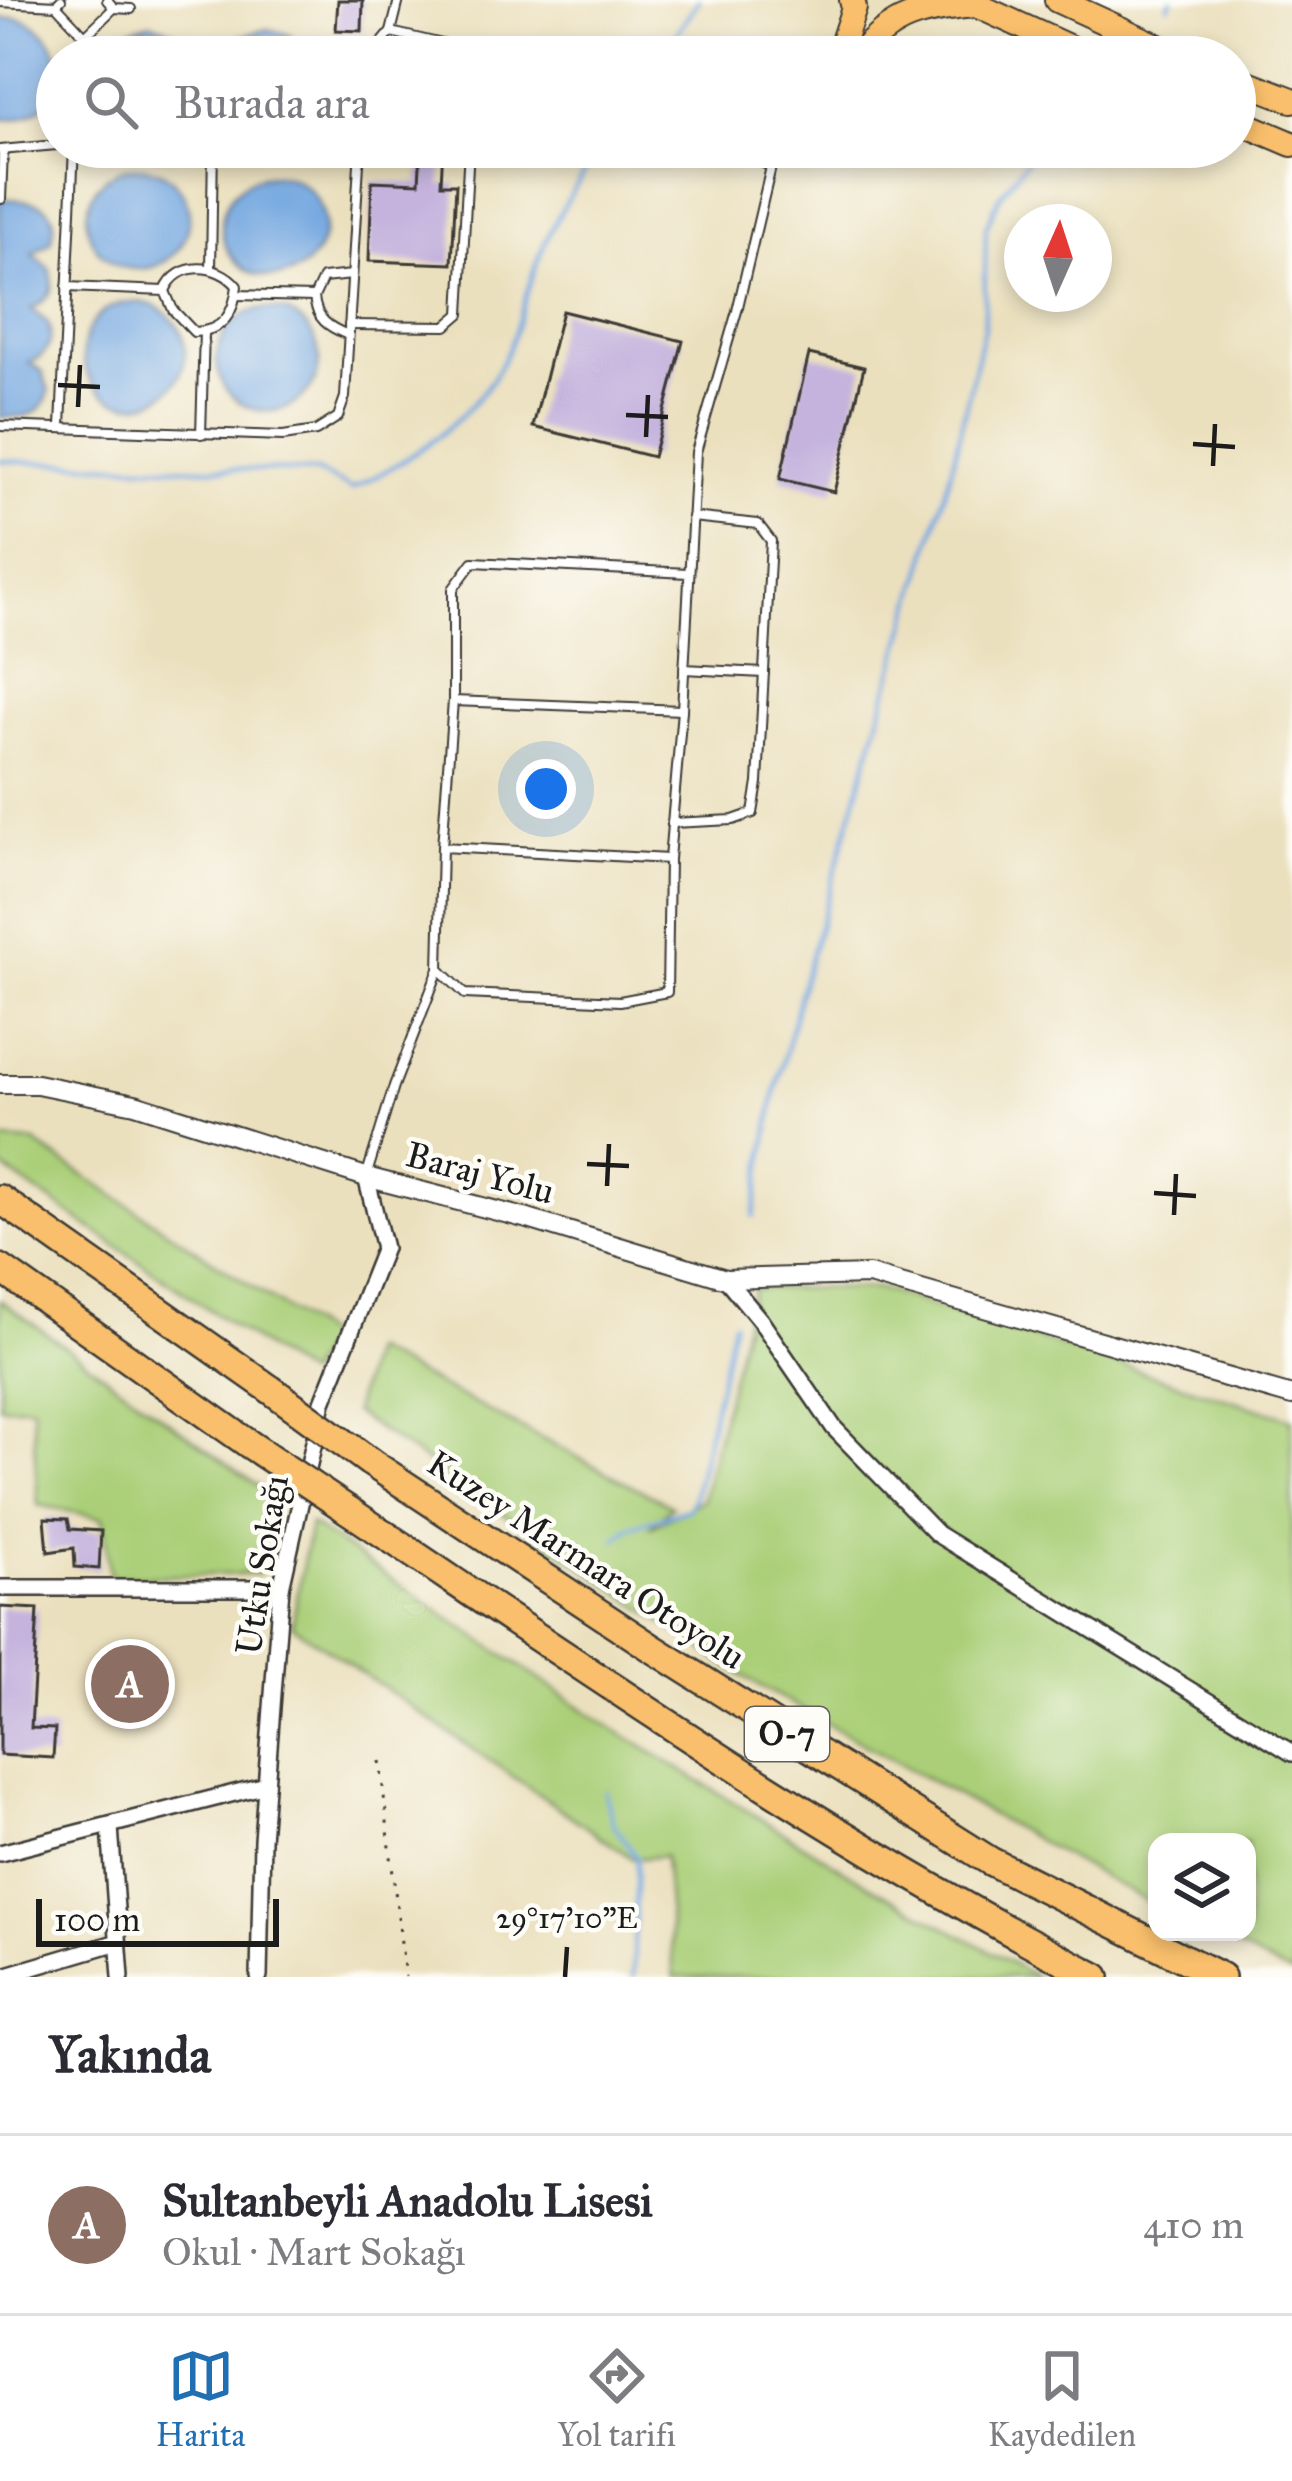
<!DOCTYPE html>
<html lang="tr">
<head>
<meta charset="utf-8">
<style>
	:root { --surface:#fff; --page:#f7f7f7; --text:#2b2b33; --muted:#7c7c81; --line:#e1e1e2; --accent:#1f6fb2 }
	body { margin:0; font-family:"IM FELL Great Primer",serif; background:var(--page); color:var(--text) }
	.controls { position:absolute; right:36px; bottom:36px; display:grid; overflow:hidden; border-radius:24px; box-shadow:0 6px 18px #0003 }
	.controls button { width:108px; height:108px; display:grid; place-items:center; padding:0; border:0; border-bottom:3px solid var(--line); background:var(--surface); color:var(--text); font:60px sans-serif }
	.compass { position:absolute; left:1004px; top:204px; width:108px; height:108px; border-radius:50%; background:var(--surface); box-shadow:0 6px 18px #0003; rotate:3deg }
	.scale { position:absolute; left:36px; bottom:30px; width:243px; box-sizing:border-box; padding-left:12px; border:6px solid #1c1c1c; border-top:0; font-size:33px; line-height:42px; white-space:nowrap; color:#1c1c1c; -webkit-text-stroke:9px #fdfcf7; paint-order:stroke }
	.you { position:absolute; left:546px; top:789px; width:42px; height:42px; margin:-30px; border:9px solid #fff; border-radius:50%; background:#1a73e8; box-shadow:0 0 0 18px #1a73e833 }
	.badge { display:grid; place-items:center; width:78px; height:78px; border-radius:50%; background:var(--accent); color:#fff; font-size:39px; font-weight:700 }
	.pin { position:absolute; translate:-50% -50%; border:6px solid #fff; box-shadow:0 3px 12px #0006 }
	.list { margin:0; padding:0; list-style:none }
	h2 { display:flex; justify-content:space-between; align-items:center; height:156px; margin:0; padding:0 48px; font-size:51px }
	h2 small { font-size:39px; font-weight:400; color:var(--muted) }
	.list li { display:grid; grid-template-columns:78px 1fr auto; gap:36px; align-items:center; box-sizing:border-box; height:180px; padding:0 48px; border-top:3px solid var(--line) }
	.list b { display:block; font-size:45px; white-space:nowrap }
	.list p { margin:0; font-size:39px; white-space:nowrap; color:var(--muted) }
	.list em { font-size:39px; font-style:normal; color:var(--muted) }
	.icon { flex:none; width:66px; height:66px; fill:none; stroke:currentColor; stroke-width:2; stroke-linecap:round; stroke-linejoin:round }
	.map { position:relative; flex:none; width:1292px; height:1977px; overflow:hidden }
	.search { position:absolute; background:var(--surface); box-shadow:0 6px 18px #0003; left:36px; right:36px; top:36px; height:132px; display:flex; align-items:center; gap:30px; box-sizing:border-box; padding:0 42px; border-radius:66px; color:var(--muted); font-size:45px }
	.sheet { height:336px; background:var(--surface) }
	nav { display:flex; justify-content:space-around; align-items:center; box-sizing:border-box; height:168px; border-top:3px solid var(--line); background:var(--surface); font-size:33px; color:var(--muted) }
	nav a { display:grid; justify-items:center; gap:6px }
	nav .on { color:var(--accent) }
	.map>svg:first-child { display:block }
	.green { fill:#aacf78; stroke:#63764a; stroke-width:3 }
	.water { fill:#75a7e0; stroke:#48627e; stroke-width:3 }
	.lines { fill:none; stroke-linecap:round; stroke-linejoin:round }
	.stream { stroke:#75a7e0; stroke-width:4.5 }
	.building { fill:#c5b3dd }
	.service-casing { stroke:#3b3934; stroke-width:12 }
	.minor-casing { stroke:#3b3934; stroke-width:20 }
	.tertiary-casing { stroke:#3b3934; stroke-width:22 }
	.trunk-casing { stroke:#3b3934; stroke-width:28 }
	.motorway-casing { stroke:#3b3934; stroke-width:32 }
	.path { stroke:#3b3934; stroke-width:3; stroke-dasharray:3 9; stroke-linecap:butt }
	.service { stroke:#fff; stroke-width:8 }
	.minor { stroke:#fff; stroke-width:15 }
	.tertiary { stroke:#fff; stroke-width:18 }
	.trunk { stroke:#f9bf6c; stroke-width:24 }
	.motorway { stroke:#f9bf6c; stroke-width:27 }
	.motorway-bridge-casing { stroke:#3b3934; stroke-width:32; stroke-linecap:butt }
	.motorway-bridge { stroke:#f9bf6c; stroke-width:27 }
	.ticks { fill:none; stroke:#1c1c1c; stroke-width:4.5 }
	.labels { text-anchor:middle; dominant-baseline:central; stroke-width:9; stroke-linejoin:round; paint-order:stroke }
	.shield { fill:#fdfcf7; stroke:#605f5e; stroke-width:3 }
	.shield-label { font-size:33px; font-weight:bold; fill:#1c1c1c }
	.street-label { font-size:36px; fill:#1c1c1c; stroke:#fdfcf7 }
	.ticks-label { font-size:30px; text-anchor:middle; fill:#1c1c1c; stroke:#fdfcf7; stroke-width:9; stroke-linejoin:round; paint-order:stroke }
</style>
</head>
<body>
<div class="map">
<svg width="1292" height="1977" viewBox="0 0 1292 1977">
	<rect width="100%" height="100%" fill="#fdfcf7"/>
	<filter id="ink" filterUnits="userSpaceOnUse"><feTurbulence type="fractalNoise" baseFrequency=".00833" numOctaves="2"/><feDisplacementMap in="SourceGraphic" scale="24" xChannelSelector="R" yChannelSelector="G"/><feConvolveMatrix kernelMatrix="1 2 1 2 8 2 1 2 1" color-interpolation-filters="sRGB"/></filter>
	<filter id="wash" filterUnits="userSpaceOnUse"><feTurbulence type="fractalNoise" baseFrequency=".004" numOctaves="4" result="noise"/><feDisplacementMap in="SourceGraphic" scale="48" xChannelSelector="R" yChannelSelector="G"/><feGaussianBlur stdDeviation="2.7" result="paint"/><feColorMatrix in="noise" values="0 0 0 0 0 0 0 0 0 0 0 0 0 0 0 0 0 1.4 0 .05"/><feComposite in="paint" operator="in"/></filter>
	<g filter="url(#wash)">
		<rect width="100%" height="100%" fill="#ebe0be"/>
		<g class="green">
			<polygon points="0,1140 33,1142 328,1337 306,1376 0,1166"/>
			<polygon points="753,1288 879,1289 1292,1419 1292,1975 1206,1932 1247,1932 1247,1842 1157,1842 1157,1907 742,1676 353,1412 370,1350 672,1506 649,1528 702,1500"/>
			<polygon points="0,1300 268,1493 258,1574 110,1577 103,1518 38,1505 32,1406 0,1406"/>
			<polygon points="310,1524 604,1723 869,1885 1037,1977 674,1977 664,1856 633,1859 292,1625"/>
		</g>
		<g class="water">
			<path d="M19 18C81 38 68 123 0 119V19Z"/>
			<polygon points="151,23 181,34 198,57 101,57 121,32"/>
			<polygon points="267,29 290,35 311,57 220,57 237,38"/>
			<circle cx="138" cy="218" r="51"/>
			<circle cx="273" cy="226" r="51"/>
			<path d="M0 199C30 200 65 200 51 242L33 254 50 269C57 288 48 301 31 309L48 323C55 342 47 355 29 363L42 371 49 391C43 418 24 417 0 417Z"/>
			<circle cx="134" cy="353" r="51"/>
			<circle cx="268" cy="360" r="51"/>
		</g>
		<g class="lines">
			<g class="stream">
				<polyline points="1168,6 1172,0"/>
				<polyline points="661,57 699,0"/>
				<path d="M0 461 317 472 352 489C405 462 455 432 490 382 518 343 523 294 541 252 556 216 580 178 602 147"/>
				<polyline points="754,1216 774,1099 803,982 950,475 984,327 986,227 1001,194 1037,147"/>
				<polyline points="616,1539 632,1526 688,1509 693,1501 733,1322"/>
				<polyline points="606,1792 613,1823 637,1858 633,1977"/>
			</g>
		</g>
		<g id="blocks">
			<g class="building">
				<polygon points="338,0 363,0 362,31 336,30"/>
				<polygon points="421,147 443,147 441,184 456,184 452,264 369,261 372,181 419,183"/>
				<polygon points="562,311 683,341 653,457 533,427"/>
				<polygon points="809,354 864,367 834,492 780,479"/>
				<polygon points="45,1518 68,1519 70,1529 101,1531 99,1569 75,1567 74,1548 48,1552"/>
				<polygon points="0,1607 38,1609 31,1728 55,1729 53,1758 0,1755"/>
			</g>
		</g>
	</g>
	<g filter="url(#ink)">
		<use href="#blocks" fill-opacity="0" stroke="#3b3934" stroke-width="3"/>
		<g class="lines">
			<g class="service-casing">
				<g id="service">
					<polyline points="61,0 56,5 85,36 88,57"/>
					<polyline points="0,2 56,5"/>
					<polyline points="114,8 131,9"/>
					<polyline points="391,32 498,57"/>
					<polyline points="85,36 114,8 107,0"/>
					<polyline points="370,57 391,32 399,0"/>
					<polyline points="207,147 359,154"/>
					<polyline points="733,147 771,167 787,147"/>
					<polyline points="0,150 57,145"/>
					<polyline points="1,199 3,150"/>
					<polyline points="211,269 213,147"/>
					<path d="M67 287 165 291C178 260 218 263 237 286 234 313 224 331 194 332L173 310 165 291"/>
					<polyline points="236,295 314,297 323,278 352,275"/>
					<path d="M314 297C316 319 328 327 348 335"/>
					<polyline points="349,325 446,326 460,314 469,147"/>
					<polyline points="0,426 283,436 316,431 338,417 345,397 360,147"/>
					<polyline points="61,426 74,147"/>
					<polyline points="201,434 204,331"/>
					<polyline points="688,573 473,562 453,589 453,701 682,710 696,452 737,311 771,167"/>
					<polyline points="684,669 764,673"/>
					<polyline points="453,701 442,847 669,859 682,710"/>
					<polyline points="672,823 733,820 753,813 758,783 771,541 758,524 692,517"/>
					<polyline points="442,847 439,969 465,994 620,1001 667,992 669,859"/>
					<polyline points="366,1177 394,1086 439,969"/>
				</g>
			</g>
			<g class="minor-casing">
				<g id="minor">
					<polyline points="726,1279 760,1320 834,1428 937,1534 1292,1753"/>
					<polyline points="0,1588 281,1588"/>
					<polyline points="110,1827 121,1977"/>
					<polyline points="0,1853 266,1785"/>
					<polyline points="0,1977 118,1942"/>
					<polyline points="259,1977 262,1840 281,1588 323,1402 384,1248 366,1177"/>
				</g>
			</g>
			<g class="tertiary-casing">
				<polyline id="tertiary" points="0,1084 37,1084 135,1104 366,1177 528,1219 726,1279 869,1275 1292,1396"/>
			</g>
			<g class="trunk-casing">
				<g id="trunk">
					<polyline points="965,0 1090,57"/>
					<polyline points="1057,0 1181,57"/>
					<polyline points="838,57 854,8 852,0"/>
					<path d="M858 57C893 14 921 11 974 5"/>
					<polyline points="1235,78 1292,100"/>
					<polyline points="1235,120 1292,144"/>
				</g>
			</g>
			<g class="motorway-casing">
				<g id="motorway">
					<polyline points="0,1199 270,1389"/>
					<polyline points="0,1268 249,1444"/>
					<polyline points="370,1462 649,1646 990,1861 1221,1977"/>
					<path d="M348 1510C592 1673 834 1843 1096 1977"/>
				</g>
			</g>
			<polyline class="path" points="380,1761 405,1977"/>
			<use href="#service" class="service"/>
			<use href="#minor" class="minor"/>
			<use href="#tertiary" class="tertiary"/>
			<use href="#trunk" class="trunk"/>
			<use href="#motorway" class="motorway"/>
			<g class="motorway-bridge-casing">
				<g id="motorway-bridge">
					<polyline points="270,1389 370,1462"/>
					<polyline points="249,1444 348,1510"/>
				</g>
			</g>
			<use href="#motorway-bridge" class="motorway-bridge"/>
		</g>
	</g>
	<path class="ticks" d="M58 385 100 387M78 407 80 365M626 415 668 417M646 437 648 395M1193 444 1235 447M1213 466 1215 424M587 1164 629 1166M607 1186 609 1144M1154 1193 1196 1196M1174 1215 1176 1174M565 1977 567 1947"/>
	<g class="labels">
		<rect class="shield" x="745" y="1707" width="84" height="54" rx="9"/>
		<g class="shield-label">
			<text x="787" y="1734">O-7</text>
		</g>
		<g class="street-label">
			<text transform="translate(480 1173) rotate(15)">Baraj Yolu</text>
			<text transform="translate(586 1560) rotate(33)">Kuzey Marmara Otoyolu</text>
			<text transform="translate(262 1565) rotate(-81)">Utku Sokağı</text>
		</g>
	</g>
	<g class="ticks-label">
		<text x="567" y="1928">29°17'10"E</text>
	</g>
</svg>
<div class="controls">
<button><svg class="icon" aria-label="layers" viewBox="0 0 24 24"><path d="M12 4l9 5-9 5-9-5zM3 14l9 5 9-5"/></svg></button>
</div>
<svg class="compass" viewBox="-18 -18 36 36"><path d="M0-13l5 13h-10z" fill="#e53935"/><path d="M0 13l5-13h-10z" fill="#7c7c81"/></svg>
<div class="scale">100 m</div>
<div class="you"></div>
<div class="pin badge" style="left:130px;top:1684px;background:#8d6e63">A</div>
<div class="search"><svg class="icon" aria-label="search" viewBox="0 0 24 24"><circle cx="10" cy="10" r="6"/><path d="M15 15l6 6"/></svg>Burada ara</div>
</div>
<section class="sheet">
<h2>Yakında<small></small></h2>
<ul class="list">
<li><span class="badge" style="background:#8d6e63">A</span><div><b>Sultanbeyli Anadolu Lisesi</b><p>Okul · Mart Sokağı</p></div><em>410 m</em></li>
</ul>
</section>
<nav>
<a class="on"><svg class="icon" aria-label="map" viewBox="0 0 24 24"><path d="M3 6l6-2 6 2 6-2v14l-6 2-6-2-6 2zM9 4v14M15 6v14"/></svg>Harita</a>
<a><svg class="icon" aria-label="directions" viewBox="0 0 24 24"><path d="M12 3l9 9-9 9-9-9zM9 14v-3h6M13 9l2 2-2 2"/></svg>Yol tarifi</a>
<a><svg class="icon" aria-label="saved" viewBox="0 0 24 24"><path d="M7 4h10v16l-5-4-5 4z"/></svg>Kaydedilen</a>
</nav>
</body>
</html>
